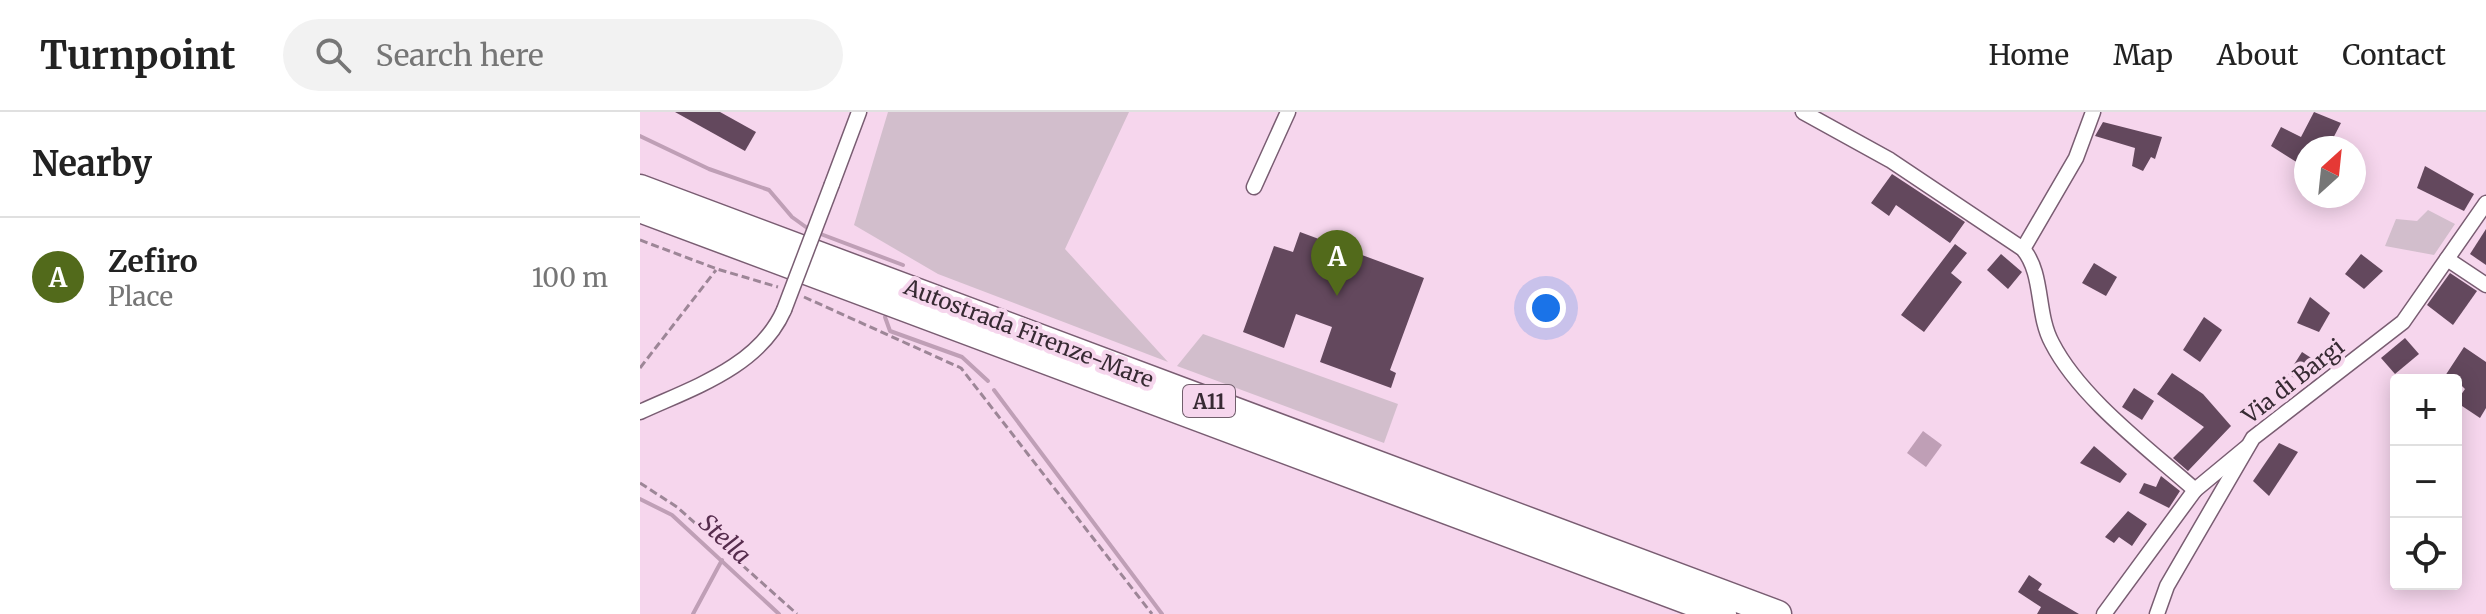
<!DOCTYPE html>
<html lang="en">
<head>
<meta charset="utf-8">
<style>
	:root { --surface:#fff; --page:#f2f2f2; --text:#222; --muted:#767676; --line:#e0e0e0; --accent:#526a1b }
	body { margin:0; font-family:Merriweather,serif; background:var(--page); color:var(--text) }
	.controls { position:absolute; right:24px; bottom:24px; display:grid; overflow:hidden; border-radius:8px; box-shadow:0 4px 20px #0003 }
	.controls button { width:72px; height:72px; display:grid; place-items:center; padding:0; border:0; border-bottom:2px solid var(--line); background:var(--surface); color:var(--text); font:40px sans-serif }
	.compass { position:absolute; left:1654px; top:24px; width:72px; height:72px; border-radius:50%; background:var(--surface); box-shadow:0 4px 20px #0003; rotate:27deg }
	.you { position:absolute; left:906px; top:196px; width:28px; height:28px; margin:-20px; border:6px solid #fff; border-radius:50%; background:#1a73e8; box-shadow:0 0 0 12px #1a73e833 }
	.badge { display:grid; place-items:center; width:52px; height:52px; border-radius:50%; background:var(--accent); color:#fff; font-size:26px; font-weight:700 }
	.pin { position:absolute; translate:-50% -66px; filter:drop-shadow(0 2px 4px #0008) }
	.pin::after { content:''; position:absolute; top:42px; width:28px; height:24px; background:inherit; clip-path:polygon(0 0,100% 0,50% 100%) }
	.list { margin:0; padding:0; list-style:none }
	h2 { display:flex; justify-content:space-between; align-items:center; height:104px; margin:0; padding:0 32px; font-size:34px }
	h2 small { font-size:26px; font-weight:400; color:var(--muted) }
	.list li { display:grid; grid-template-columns:52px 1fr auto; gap:24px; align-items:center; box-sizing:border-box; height:120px; padding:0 32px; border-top:2px solid var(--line) }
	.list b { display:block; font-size:30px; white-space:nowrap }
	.list p { margin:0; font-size:26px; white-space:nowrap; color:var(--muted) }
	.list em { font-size:26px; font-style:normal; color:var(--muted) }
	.icon { flex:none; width:44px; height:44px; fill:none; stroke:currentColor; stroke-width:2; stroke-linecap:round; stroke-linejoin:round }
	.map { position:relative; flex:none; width:1846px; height:502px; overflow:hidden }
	header { display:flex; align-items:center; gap:48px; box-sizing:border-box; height:112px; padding:0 40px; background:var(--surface); border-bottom:2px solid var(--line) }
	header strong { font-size:38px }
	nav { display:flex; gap:44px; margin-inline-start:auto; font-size:28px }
	.search { width:560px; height:72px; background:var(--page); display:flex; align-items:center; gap:20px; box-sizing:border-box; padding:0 28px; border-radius:44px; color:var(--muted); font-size:30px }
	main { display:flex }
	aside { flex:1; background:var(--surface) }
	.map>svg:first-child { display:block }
	.green { fill:#d2becc }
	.water { fill:#bf9fb6 }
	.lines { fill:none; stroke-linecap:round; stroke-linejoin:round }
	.stream { stroke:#bf9fb6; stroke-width:4 }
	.building { fill:#63485d }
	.street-casing { stroke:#795d72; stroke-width:17 }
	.highway-casing { stroke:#795d72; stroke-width:29 }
	.path { stroke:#9d8697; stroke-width:3; stroke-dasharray:8 4; stroke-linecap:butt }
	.street { stroke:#fff; stroke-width:14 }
	.highway { stroke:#fff; stroke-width:26 }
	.street-bridge-casing { stroke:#795d72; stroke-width:17; stroke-linecap:butt }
	.street-bridge { stroke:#fff; stroke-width:14 }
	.labels { text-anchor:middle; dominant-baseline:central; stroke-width:8; stroke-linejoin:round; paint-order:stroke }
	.shield { fill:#f6d6ed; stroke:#705e6b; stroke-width:2 }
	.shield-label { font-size:20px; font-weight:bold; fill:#372a33 }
	.street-label { font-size:22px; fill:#372a33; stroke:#f6d6ed }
	.water-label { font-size:24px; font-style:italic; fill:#562c4d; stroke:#f6d6ed }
</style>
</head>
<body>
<header>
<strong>Turnpoint</strong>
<div class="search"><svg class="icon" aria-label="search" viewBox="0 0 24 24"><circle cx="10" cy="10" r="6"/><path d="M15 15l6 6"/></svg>Search here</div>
<nav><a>Home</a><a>Map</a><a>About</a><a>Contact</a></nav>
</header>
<main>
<aside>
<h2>Nearby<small></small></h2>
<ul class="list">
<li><span class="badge">A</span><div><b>Zefiro</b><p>Place</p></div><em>100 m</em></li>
</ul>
</aside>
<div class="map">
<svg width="1846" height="502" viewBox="0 0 1846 502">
	<rect width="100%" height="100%" fill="#f6d6ed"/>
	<g class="green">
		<polygon points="248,0 489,0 425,137 528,250 298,162 214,113"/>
		<polygon points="1788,98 1815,112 1794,143 1745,134 1756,107 1777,109"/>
		<polygon points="563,222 758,292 744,331 537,254"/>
	</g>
	<polygon class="water" points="1283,319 1302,333 1286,355 1267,341"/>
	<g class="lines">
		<g class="stream">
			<polyline points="0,24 69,57 129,78 152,105 170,118"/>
			<polyline points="178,121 263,153"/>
			<polyline points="245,205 250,219 322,245 348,269"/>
			<polyline points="354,278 522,502"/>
			<polyline points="0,387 32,403 139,502"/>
			<polyline points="53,502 82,448"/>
		</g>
	</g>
	<g class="building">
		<polygon points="35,0 80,0 116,20 105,39"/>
		<polygon points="1674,0 1701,11 1688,36 1666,36 1666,56 1631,34 1641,15 1661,25"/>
		<polygon points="1463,10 1522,25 1515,47 1511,45 1503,59 1492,54 1495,36 1455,24"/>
		<polygon points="1785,54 1834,82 1824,99 1777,76"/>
		<polygon points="1252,62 1325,110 1310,131 1256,93 1249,104 1231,91"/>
		<polygon points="1846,117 1846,153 1830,142"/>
		<polygon points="660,120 784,166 750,258 756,261 751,276 680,250 692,215 656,202 644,236 603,220 634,134 653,140"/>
		<polygon points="1315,132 1327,141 1311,161 1322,170 1284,220 1261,203"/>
		<polygon points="1361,142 1382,160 1368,177 1347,158"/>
		<polygon points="1721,142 1743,159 1724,177 1705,162"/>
		<polygon points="1454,151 1477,165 1466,184 1442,171"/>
		<polygon points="1810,161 1837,179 1813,213 1787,193"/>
		<polygon points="1670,185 1690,201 1679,220 1657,211"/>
		<polygon points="1564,205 1582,218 1560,250 1543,238"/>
		<polygon points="1765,226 1779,242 1755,262 1741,246"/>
		<polygon points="1824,235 1846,250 1846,296 1840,306 1816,290 1825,277 1816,268 1805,264"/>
		<polygon points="1662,240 1679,251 1665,273 1648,262"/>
		<polygon points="1532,261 1563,282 1591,314 1548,359 1533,346 1564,315 1517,282"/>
		<polygon points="1494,276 1514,289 1502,308 1482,295"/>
		<polygon points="1639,331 1658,340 1629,384 1613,369"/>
		<polygon points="1454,334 1487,362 1480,371 1440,351"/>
		<polygon points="1521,364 1540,379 1529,396 1499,381 1504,371 1516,375"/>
		<polygon points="1488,399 1507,412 1492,434 1479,425 1474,431 1465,425"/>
		<polygon points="1389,463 1402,472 1398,478 1439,502 1397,502 1401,495 1378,480"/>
	</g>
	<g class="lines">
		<g class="street-casing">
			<g id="street">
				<path d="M1163 0 1250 48 1383 137C1404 162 1396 202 1412 231 1440 286 1509 337 1555 378L1607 335"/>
				<polyline points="192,72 219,0"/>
				<polyline points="614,75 648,0"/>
				<polyline points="1383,137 1436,46 1453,0"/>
				<polyline points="1807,147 1846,173"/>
				<path d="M0 300C52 276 119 255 144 198"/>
				<polyline points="1464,502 1555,378"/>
				<polyline points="1517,502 1527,474 1613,326 1763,210 1846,91"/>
			</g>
		</g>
		<g class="highway-casing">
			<g id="highway">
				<polyline points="0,76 1138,502"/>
				<polyline points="0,97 1083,502"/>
			</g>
		</g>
		<g class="path">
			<polyline points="0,128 77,157 138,175"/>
			<polyline points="164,185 321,256 512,502"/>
			<polyline points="0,256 76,158"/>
			<polyline points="0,371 37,395 157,502"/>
		</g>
		<use href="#street" class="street"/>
		<use href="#highway" class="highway"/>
		<g class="street-bridge-casing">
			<polyline id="street-bridge" points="144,198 192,72"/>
		</g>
		<use href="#street-bridge" class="street-bridge"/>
	</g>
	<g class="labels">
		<rect class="shield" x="543" y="273" width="52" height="32" rx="6"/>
		<g class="shield-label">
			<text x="569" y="289">A11</text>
		</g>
		<g class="street-label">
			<text transform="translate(389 221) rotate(21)">Autostrada Firenze-Mare</text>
			<text transform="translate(1653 269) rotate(-38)">Via di Bargi</text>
		</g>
		<g class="water-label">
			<text transform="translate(85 427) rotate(43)">Stella</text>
		</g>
	</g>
</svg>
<div class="controls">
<button>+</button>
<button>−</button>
<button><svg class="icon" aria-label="locate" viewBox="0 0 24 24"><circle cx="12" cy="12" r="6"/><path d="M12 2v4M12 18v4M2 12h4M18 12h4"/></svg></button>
</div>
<svg class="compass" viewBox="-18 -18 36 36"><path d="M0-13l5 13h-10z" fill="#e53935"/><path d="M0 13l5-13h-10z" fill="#767676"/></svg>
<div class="you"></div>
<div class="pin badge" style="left:697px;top:184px">A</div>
</div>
</main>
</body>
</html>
